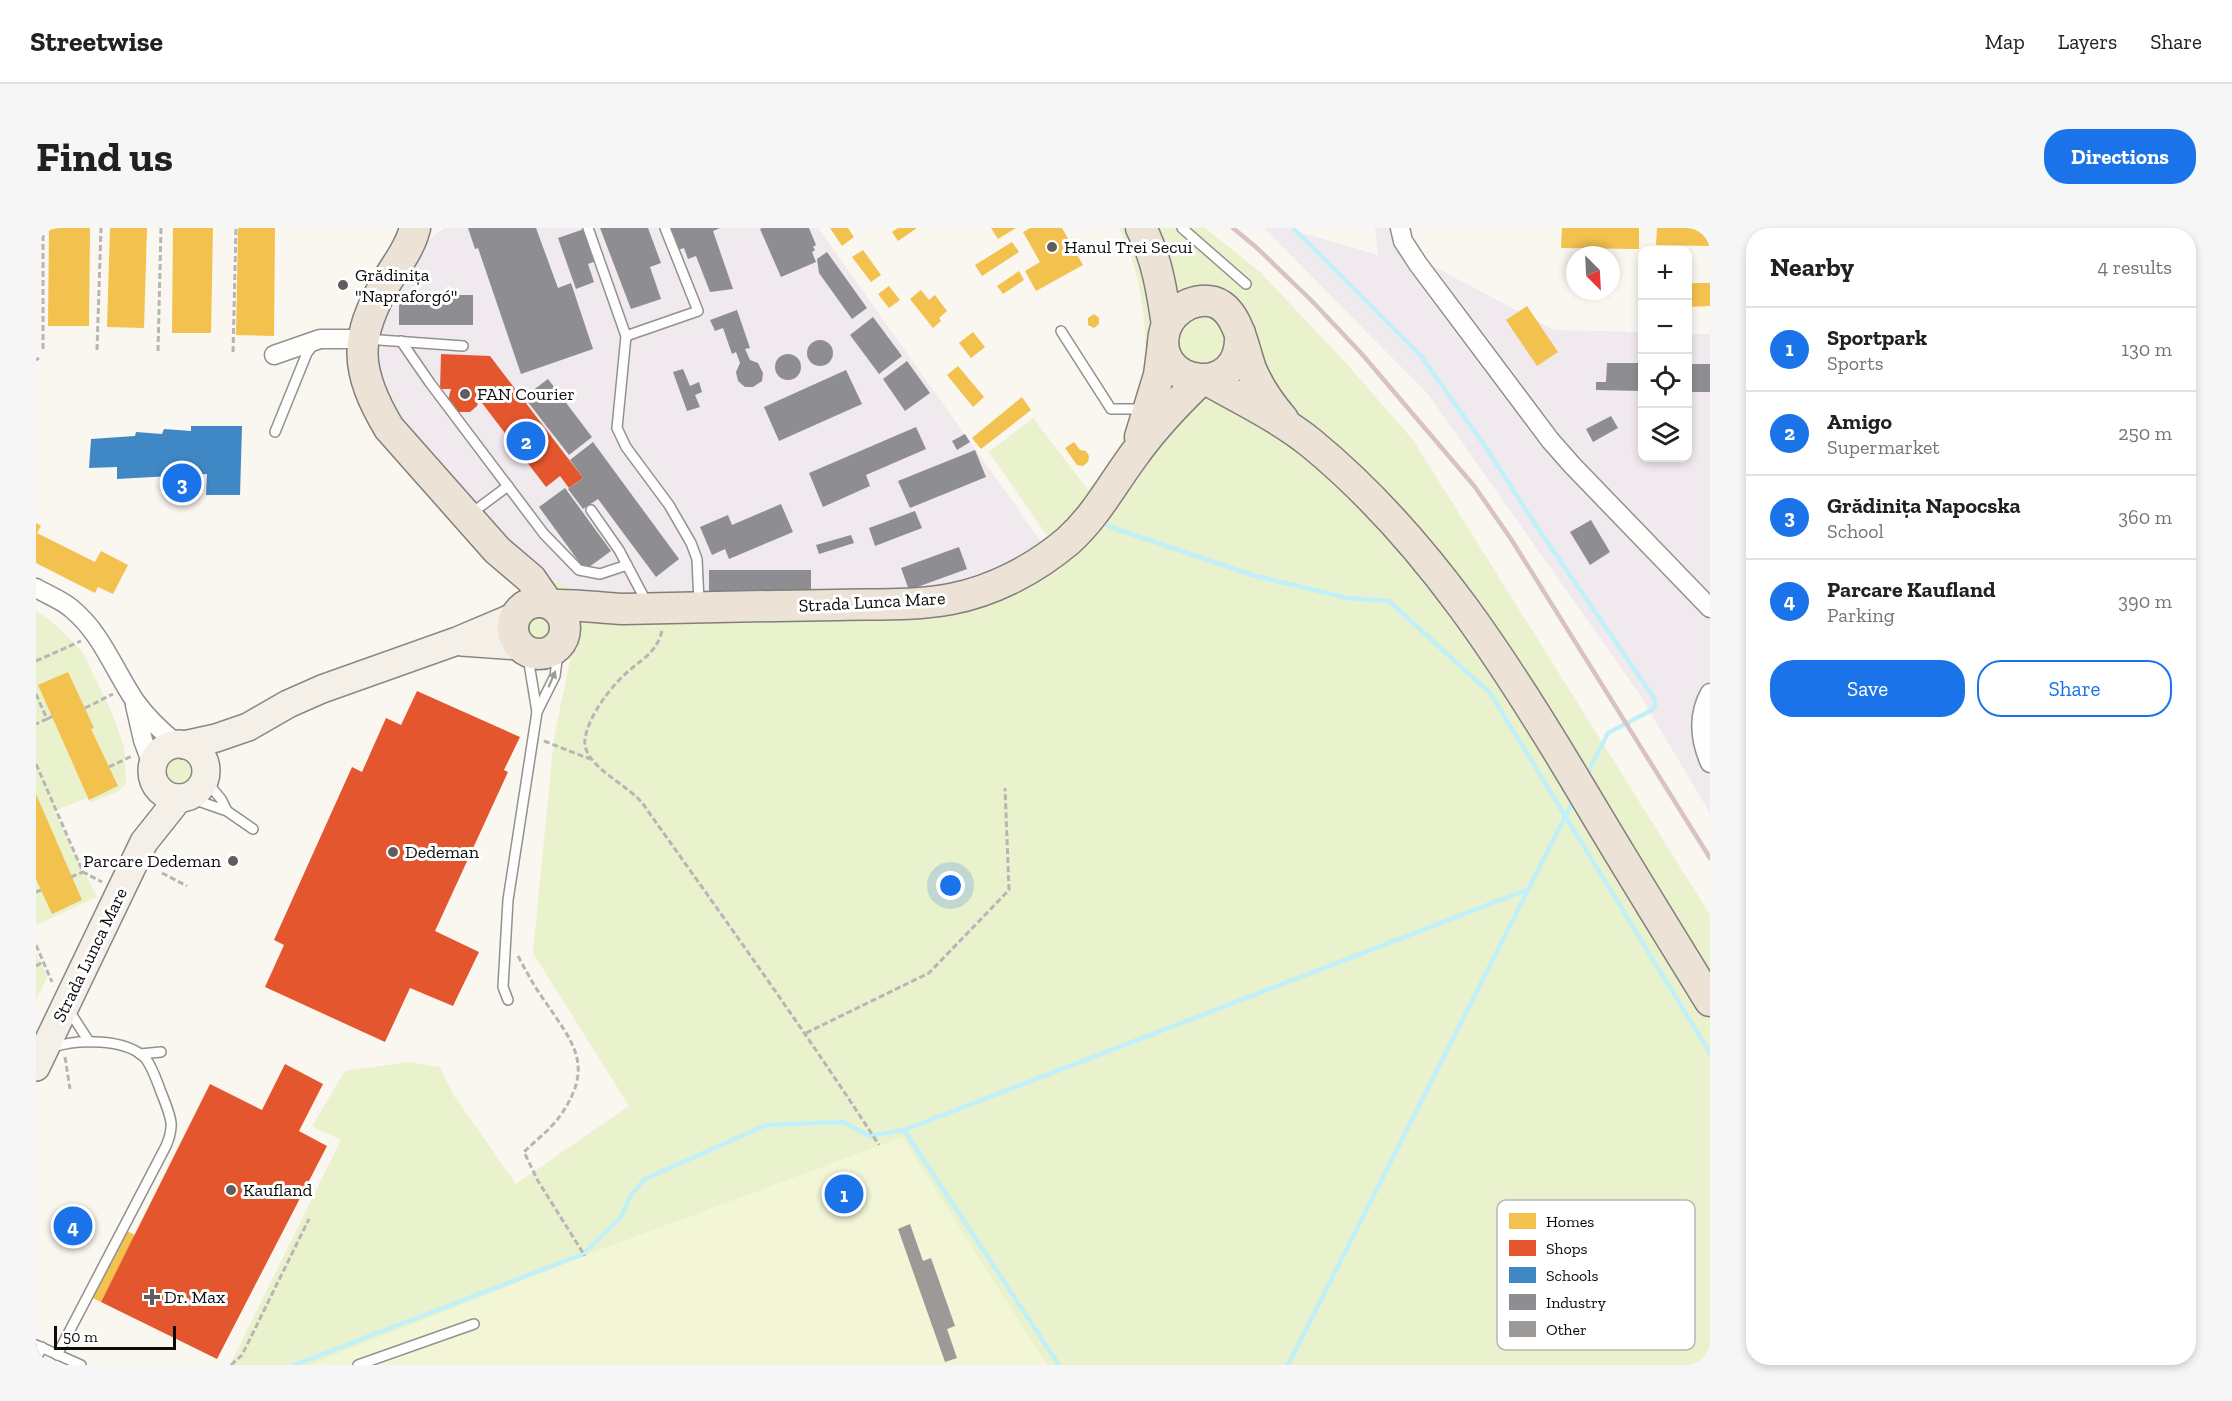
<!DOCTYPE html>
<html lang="en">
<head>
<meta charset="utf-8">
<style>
	:root { --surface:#fff; --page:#f6f6f6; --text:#202124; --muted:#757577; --line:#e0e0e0; --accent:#1a73e8 }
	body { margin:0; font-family:"Zilla Slab",serif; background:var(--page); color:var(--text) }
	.controls { position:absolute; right:18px; top:18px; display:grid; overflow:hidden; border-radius:12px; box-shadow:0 3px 9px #0003 }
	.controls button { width:54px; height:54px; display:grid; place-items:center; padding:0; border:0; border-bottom:2px solid var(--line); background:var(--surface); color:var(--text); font:30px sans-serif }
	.compass { position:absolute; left:1530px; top:18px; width:54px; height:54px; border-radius:50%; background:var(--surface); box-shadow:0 3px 9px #0003; rotate:156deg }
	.scale { position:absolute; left:18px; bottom:15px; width:122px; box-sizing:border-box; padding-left:6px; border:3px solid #0c0c0c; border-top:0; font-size:16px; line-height:21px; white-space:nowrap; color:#0c0c0c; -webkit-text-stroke:4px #fff; paint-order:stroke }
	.you { position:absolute; left:915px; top:658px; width:21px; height:21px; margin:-15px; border:4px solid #fff; border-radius:50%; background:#1a73e8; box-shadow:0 0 0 9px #1a73e833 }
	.badge { display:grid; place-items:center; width:39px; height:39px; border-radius:50%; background:var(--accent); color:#fff; font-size:20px; font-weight:700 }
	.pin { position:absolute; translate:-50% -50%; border:3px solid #fff; box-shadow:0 2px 6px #0006 }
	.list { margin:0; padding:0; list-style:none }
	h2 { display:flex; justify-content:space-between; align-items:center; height:78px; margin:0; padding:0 24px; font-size:26px }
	h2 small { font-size:20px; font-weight:400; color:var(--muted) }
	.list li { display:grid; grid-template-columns:39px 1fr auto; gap:18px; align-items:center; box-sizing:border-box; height:84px; padding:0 24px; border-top:2px solid var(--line) }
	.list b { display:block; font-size:22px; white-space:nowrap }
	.list p { margin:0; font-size:20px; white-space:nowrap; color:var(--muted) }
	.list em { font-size:20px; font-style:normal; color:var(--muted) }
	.actions { display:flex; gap:12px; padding:18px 24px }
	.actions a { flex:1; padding:14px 0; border:2px solid var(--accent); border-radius:24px; text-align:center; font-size:21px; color:var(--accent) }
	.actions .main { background:var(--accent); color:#fff }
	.icon { flex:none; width:33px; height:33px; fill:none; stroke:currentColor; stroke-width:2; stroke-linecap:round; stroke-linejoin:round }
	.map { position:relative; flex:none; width:1674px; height:1137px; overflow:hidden; border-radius:24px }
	header { display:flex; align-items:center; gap:36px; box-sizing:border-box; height:84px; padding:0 30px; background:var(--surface); border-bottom:2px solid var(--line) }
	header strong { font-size:28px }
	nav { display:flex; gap:33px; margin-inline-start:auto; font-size:21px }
	.intro { display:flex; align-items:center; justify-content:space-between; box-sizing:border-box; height:144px; padding:0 36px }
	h1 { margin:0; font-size:42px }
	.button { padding:15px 27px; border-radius:24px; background:var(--accent); color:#fff; font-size:21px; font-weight:700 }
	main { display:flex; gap:36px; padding:0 36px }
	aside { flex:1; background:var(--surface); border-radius:24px; box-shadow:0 3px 9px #0003 }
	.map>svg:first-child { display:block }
	.industrial { fill:#f0e9ee }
	.green { fill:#eaf1cd }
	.pitch { fill:#f3f5d7 }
	.homes { fill:#f2c14e }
	.shops { fill:#e4572e }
	.schools { fill:#3f88c5 }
	.industry { fill:#8d8d92 }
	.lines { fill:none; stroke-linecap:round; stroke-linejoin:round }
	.stream { stroke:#c1f0f8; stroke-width:4.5 }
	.building { fill:#9d9996 }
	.lane-casing { stroke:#93918f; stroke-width:12 }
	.street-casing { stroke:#93918f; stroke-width:21 }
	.secondary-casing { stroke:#8a8885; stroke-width:30 }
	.primary-casing { stroke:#807f7c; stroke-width:33 }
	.path { stroke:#b7b6b5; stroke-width:3; stroke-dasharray:6 3; stroke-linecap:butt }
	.lane { stroke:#fefefd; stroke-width:9 }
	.street { stroke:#fefefd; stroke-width:18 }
	.secondary { stroke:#f4f0e8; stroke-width:27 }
	.primary { stroke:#ece2d6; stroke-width:30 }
	.rail { stroke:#d8c2c6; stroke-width:4.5 }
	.oneway { fill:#9d9d9d }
	.poi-dot { fill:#5f5e5c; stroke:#fff; stroke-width:2 }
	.labels { text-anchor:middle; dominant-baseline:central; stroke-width:6; stroke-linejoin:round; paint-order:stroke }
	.poi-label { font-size:18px; fill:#0c0c0c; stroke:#fff; text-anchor:start }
	.street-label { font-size:18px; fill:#0c0c0c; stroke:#fff }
	.key { fill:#fff; stroke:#b6b6b6; stroke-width:1.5 }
	.key-label { font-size:16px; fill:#0c0c0c }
</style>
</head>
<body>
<header>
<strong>Streetwise</strong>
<nav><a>Map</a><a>Layers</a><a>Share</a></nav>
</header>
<div class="intro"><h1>Find us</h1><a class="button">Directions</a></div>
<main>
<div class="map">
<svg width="1674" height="1137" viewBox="0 0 1674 1137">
	<rect width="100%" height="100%" fill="#faf6f0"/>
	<g class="industrial">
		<polygon points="408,0 782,0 1006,315 968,338 930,354 878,364 570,372 546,365 514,351 430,272 359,187 344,156 338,128 341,105 353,73 387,17"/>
		<polygon points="1228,0 1250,0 1342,27 1339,0 1371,0 1376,27 1518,102 1606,104 1606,230 1652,230 1652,106 1674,106 1674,585 1602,464 1392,166"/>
	</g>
	<g class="green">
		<path d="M1083 0H1169L1224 44 1309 134 1377 212 1674 687V1137H194L305 912 276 898 309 843 373 834 404 839 416 865 480 956 593 878 497 725 518 510 536 422 535 392 514 351 546 365 570 372 878 364 930 354 968 338 1012 309 953 224 997 190 1052 262C1067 245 1090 209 1098 188 1118 132 1110 52 1083 0Z"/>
		<circle cx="504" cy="401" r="18"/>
		<polygon points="0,383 15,393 46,423 76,485 88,519 90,556 83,563 54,575 51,570 18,583 61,669 0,697"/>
		<circle cx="144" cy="544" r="18"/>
		<polygon points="0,725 11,749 0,772"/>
	</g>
	<polygon class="pitch" points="866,909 1011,1137 273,1137 561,1023"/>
	<g class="homes">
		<polygon points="13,0 54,0 53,98 12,98"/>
		<polygon points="74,0 111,0 108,100 71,99"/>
		<polygon points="137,0 177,0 175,105 136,105"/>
		<polygon points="202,0 239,0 238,108 200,107"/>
		<polygon points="794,0 812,0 818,9 806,18"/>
		<polygon points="862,0 881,0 862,13 856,4"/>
		<polygon points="955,0 980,0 962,11"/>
		<polygon points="994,0 1026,0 1047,37 1000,63 989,43 1004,34 987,4"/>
		<polygon points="1526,0 1603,0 1603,21 1525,20"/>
		<polygon points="1621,0 1674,0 1674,18 1620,17"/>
		<polygon points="976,14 983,24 946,48 939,37"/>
		<polygon points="827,22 845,47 835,54 816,29"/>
		<polygon points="983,43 988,52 967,66 961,58"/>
		<polygon points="1652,55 1674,55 1674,78 1652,79"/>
		<rect x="1602" y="56" width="4" height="24"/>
		<polygon points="853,58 864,72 853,80 842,66"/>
		<polygon points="885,62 893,72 899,67 911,83 903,90 905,93 897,100 874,71"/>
		<polygon points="1491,78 1522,124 1501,138 1470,92"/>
		<polygon points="1058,86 1063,90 1063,96 1058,100 1052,97 1052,90"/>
		<polygon points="937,104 949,119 935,130 923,115"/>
		<polygon points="922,138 948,169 937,179 911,147"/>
		<polygon points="986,169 995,182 945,221 936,210"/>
		<polygon points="1038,214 1044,222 1050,223 1053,228 1052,234 1047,238 1041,237 1029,220"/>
		<polygon points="0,295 5,298 1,305 59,334 65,323 92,337 77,366 62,359 59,365 0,335"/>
		<polygon points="32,444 58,500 55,501 82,558 53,572 2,457"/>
		<polygon points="0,566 46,672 16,686 0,651"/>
		<polygon points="89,1002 99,1007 65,1074 55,1069"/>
	</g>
	<g class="shops">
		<polygon points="405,126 454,128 547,250 533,260 524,248 510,259 487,229 481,230 475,222 478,217 443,171 441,178 434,184 420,184 412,172 415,161 404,161"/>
		<polygon points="381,463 484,509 468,542 472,544 399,703 443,724 417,778 374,760 349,814 229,759 248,717 238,712 316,539 326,544 350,490 365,497"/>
		<polygon points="249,836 287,856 263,903 291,918 181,1131 65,1074 174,856 226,882"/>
	</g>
	<polygon class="schools" points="155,198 206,198 204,267 170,267 171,246 81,251 81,239 53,240 55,211 99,208 100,204 126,206 128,201 155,203"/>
	<g class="industry">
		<polygon points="432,0 500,0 522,60 535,55 557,121 485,146 442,20 439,21"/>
		<polygon points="551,0 563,32 552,36 558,54 540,61 522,10"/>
		<polygon points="564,0 612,0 625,35 614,39 625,71 595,81"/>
		<polygon points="634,0 684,0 677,3 697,61 674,64 660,28 652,31 648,20 642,22"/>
		<polygon points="726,0 773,0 780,17 777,19 779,22 776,24 780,34 745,49 724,1"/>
		<polygon points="791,24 831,80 816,91 783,45 781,31"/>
		<rect x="363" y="67" width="74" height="30"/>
		<polygon points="701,82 714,120 709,121 714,132 722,135 727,145 726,153 717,159 709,159 702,153 700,144 704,135 700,124 696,126 687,100 679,103 674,92"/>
		<polygon points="837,89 866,128 843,146 814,107"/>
		<circle cx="784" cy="125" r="13"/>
		<circle cx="752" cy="139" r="13"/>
		<polygon points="871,133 894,165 869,183 847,151"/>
		<polygon points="1571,135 1606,135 1606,163 1560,162 1560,154 1570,154"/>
		<rect x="1652" y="136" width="22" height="28"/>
		<polygon points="647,141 654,158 663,154 666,164 659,167 664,179 651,183 637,144"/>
		<polygon points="810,142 826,176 743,213 728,179"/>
		<polygon points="512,151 556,209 533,227 488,169"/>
		<polygon points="1575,188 1582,200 1557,214 1550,201"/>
		<polygon points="880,199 890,221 830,247 834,258 787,279 773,245"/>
		<polygon points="929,206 934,214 921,222 916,213"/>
		<polygon points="557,214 643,331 620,349 562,271 547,281 532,261 547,250 534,232"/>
		<polygon points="939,222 950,249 874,280 862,253"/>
		<polygon points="529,260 575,323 549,342 503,279"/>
		<polygon points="745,276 757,304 693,331 689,321 676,327 664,299 692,287 696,297"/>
		<polygon points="879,283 886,300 839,318 833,300"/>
		<polygon points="1555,292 1574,324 1554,337 1534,304"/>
		<polygon points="815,307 818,315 783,326 780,317"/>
		<polygon points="923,319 931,341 873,362 865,340"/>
		<rect x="673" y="342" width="102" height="22"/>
	</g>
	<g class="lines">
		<g class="stream">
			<polyline points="1257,0 1385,128 1451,221 1499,296 1618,470 1619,477 1616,482 1572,505 1550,548"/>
			<polyline points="1072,298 1216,347 1311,370 1353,373 1454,465 1674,825"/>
			<polyline points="868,902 1023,1137"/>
			<polyline points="258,1137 547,1026 585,989 595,967 609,951 730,897 808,894 833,908 868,902 1490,662"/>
			<polyline points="1252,1137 1538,571"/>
		</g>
	</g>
	<polygon class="building" points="874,996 887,1033 895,1030 919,1098 911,1101 921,1130 909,1134 862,1001"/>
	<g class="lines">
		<g class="lane-casing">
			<g id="lane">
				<polyline points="552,0 590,108 662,83 629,0"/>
				<polyline points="1146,0 1210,56"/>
				<polyline points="1025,103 1075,181 1108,181"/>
				<polyline points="590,108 581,200 590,219 633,277 655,315 661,331 663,374"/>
				<polyline points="330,111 427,118"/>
				<polyline points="365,113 394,155 508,306 543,342 564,346 591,337"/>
				<polyline points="239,204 271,125 278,116"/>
				<polyline points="555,282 583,322 611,375"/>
				<polyline points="433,287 472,258"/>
				<polyline points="491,423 501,484"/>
				<polyline points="169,552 185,571 191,583"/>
				<polyline points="151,569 191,583 217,601"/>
				<polyline points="472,772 467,759 472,672 501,484 519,448 523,417"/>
				<polyline points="32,781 52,812"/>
				<path d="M17 819C41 811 91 810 110 831 118 842 122 857 127 869 135 890 139 897 130 918L21 1127"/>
				<polyline points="104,826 125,824"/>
				<polyline points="0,1117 45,1137"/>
				<polyline points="0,1131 6,1119"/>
				<polyline points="322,1137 438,1096"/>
			</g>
		</g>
		<g class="street-casing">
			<g id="street">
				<polyline points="1364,0 1367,13 1382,36 1514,212 1536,237 1674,380"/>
				<polyline points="238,127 284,111 326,111"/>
				<path d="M0 360C12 367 26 372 36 381 66 406 78 442 99 473 111 490 125 503 141 516"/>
				<path d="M1674 465C1661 488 1664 512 1674 535"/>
				<polyline points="99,477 107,512 117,539"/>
			</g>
		</g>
		<g class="secondary-casing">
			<g id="secondary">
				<polyline points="426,414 483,418"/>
				<circle cx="143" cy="543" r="27"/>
				<polyline points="148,517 180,510 212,499 252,476 286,461 421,413 480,388"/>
				<polyline points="0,839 108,614 143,570"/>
			</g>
		</g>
		<g class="primary-casing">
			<g id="primary">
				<path d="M379 0C374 20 361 36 351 53 317 110 319 143 353 200L461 322 495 351 511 374"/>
				<path d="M1105 0C1121 30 1126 64 1131 97"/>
				<path d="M1204 105C1208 175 1113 158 1129 102 1132 91 1142 81 1153 76 1199 59 1205 113 1215 141 1223 160 1234 176 1247 191"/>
				<path d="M1171 152C1206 172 1244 190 1275 215 1392 311 1473 440 1549 568 1590 637 1632 705 1674 773"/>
				<polyline points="1104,209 1123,147 1127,116"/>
				<circle cx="503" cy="400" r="26"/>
				<path d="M517 377C541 376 563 380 587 381 658 379 730 378 801 377 838 376 878 378 915 371 957 363 999 341 1032 313 1061 287 1078 253 1101 223 1120 197 1142 174 1165 152"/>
			</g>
		</g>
		<g class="path">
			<polyline points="7,121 7,0"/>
			<polyline points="61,122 65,0"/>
			<polyline points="122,123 125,0"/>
			<polyline points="197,124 200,0"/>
			<polyline points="0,132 3,130"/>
			<path d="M626 403C621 422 610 429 596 440 577 455 552 488 549 511 545 537 593 557 607 576 687 689 768 801 843 917"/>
			<polyline points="0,433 45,413"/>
			<polyline points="0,466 11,491 0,496"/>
			<polyline points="49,480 77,466"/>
			<polyline points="11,491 17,488"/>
			<polyline points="508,513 554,531"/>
			<polyline points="0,536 47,644 66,654"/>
			<polyline points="73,539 96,528"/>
			<polyline points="126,645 151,658"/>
			<polyline points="35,649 47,644"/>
			<polyline points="0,664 5,662"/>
			<polyline points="0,717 16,754"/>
			<path d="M482 728C490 743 498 758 508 772 538 816 559 838 524 888 515 901 499 913 488 924L502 953 549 1028"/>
			<polyline points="0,738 7,734"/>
			<polyline points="770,805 893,745 973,662 969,560"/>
			<polyline points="29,829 34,861"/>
			<polyline points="195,1137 206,1127 273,991"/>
		</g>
		<use href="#lane" class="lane"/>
		<use href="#street" class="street"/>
		<use href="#secondary" class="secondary"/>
		<use href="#primary" class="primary"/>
		<polyline class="rail" points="1197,0 1221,20 1275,72 1325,125 1439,259 1475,311 1674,630"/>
	</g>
	<defs><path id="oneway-solid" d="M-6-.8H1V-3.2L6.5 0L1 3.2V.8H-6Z" transform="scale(1.5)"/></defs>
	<use class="oneway" href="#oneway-solid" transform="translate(516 451) rotate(-67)"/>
	<g class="poi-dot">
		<circle cx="1016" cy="19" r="6"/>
		<circle cx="307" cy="57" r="6"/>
		<circle cx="429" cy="166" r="6"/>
		<circle cx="357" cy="624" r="6"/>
		<circle cx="197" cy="633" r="6"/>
		<circle cx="195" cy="962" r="6"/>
		<path d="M113 1060h6v6h6v6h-6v6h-6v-6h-6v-6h6z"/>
	</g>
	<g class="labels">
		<g class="poi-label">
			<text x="1028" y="19">Hanul Trei Secui</text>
			<text x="319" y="47">Grădinița<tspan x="319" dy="21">"Napraforgó"</tspan></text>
			<text x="441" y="166">FAN Courier</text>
			<text x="369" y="624">Dedeman</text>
			<text x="185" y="633" text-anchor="end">Parcare Dedeman</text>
			<text x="207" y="962">Kaufland</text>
			<text x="128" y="1069">Dr. Max</text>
		</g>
		<g class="street-label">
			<text transform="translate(836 374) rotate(-3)">Strada Lunca Mare</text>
			<text transform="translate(54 727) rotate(-64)">Strada Lunca Mare</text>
		</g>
	</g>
	<rect x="1461" y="972" width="198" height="150" rx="9" class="key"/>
	<rect x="1473" y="985" width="27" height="16" fill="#f2c14e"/>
	<rect x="1473" y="1012" width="27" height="16" fill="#e4572e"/>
	<rect x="1473" y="1039" width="27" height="16" fill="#3f88c5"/>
	<rect x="1473" y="1066" width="27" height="16" fill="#8d8d92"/>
	<rect x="1473" y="1093" width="27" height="16" fill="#9d9996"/>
	<g class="key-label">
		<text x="1510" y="999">Homes</text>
		<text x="1510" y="1026">Shops</text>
		<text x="1510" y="1053">Schools</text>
		<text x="1510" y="1080">Industry</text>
		<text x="1510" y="1107">Other</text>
	</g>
</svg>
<div class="controls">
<button>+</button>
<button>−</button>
<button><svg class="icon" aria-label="locate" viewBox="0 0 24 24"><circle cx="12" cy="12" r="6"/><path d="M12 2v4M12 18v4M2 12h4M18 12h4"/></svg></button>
<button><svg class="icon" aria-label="layers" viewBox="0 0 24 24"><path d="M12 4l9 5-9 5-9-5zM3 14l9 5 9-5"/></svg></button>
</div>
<svg class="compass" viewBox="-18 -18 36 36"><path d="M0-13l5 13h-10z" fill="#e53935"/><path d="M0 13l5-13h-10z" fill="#757577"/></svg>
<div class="scale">50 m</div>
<div class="you"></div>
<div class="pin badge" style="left:808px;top:966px">1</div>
<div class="pin badge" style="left:490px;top:213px">2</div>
<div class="pin badge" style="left:146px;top:255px">3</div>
<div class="pin badge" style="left:37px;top:998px">4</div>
</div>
<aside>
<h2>Nearby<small>4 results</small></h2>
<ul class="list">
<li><span class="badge">1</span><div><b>Sportpark</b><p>Sports</p></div><em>130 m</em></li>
<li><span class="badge">2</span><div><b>Amigo</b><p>Supermarket</p></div><em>250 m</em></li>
<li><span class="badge">3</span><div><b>Grădiniţa Napocska</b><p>School</p></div><em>360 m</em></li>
<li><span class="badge">4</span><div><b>Parcare Kaufland</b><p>Parking</p></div><em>390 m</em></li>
</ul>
<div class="actions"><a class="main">Save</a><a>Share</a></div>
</aside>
</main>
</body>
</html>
